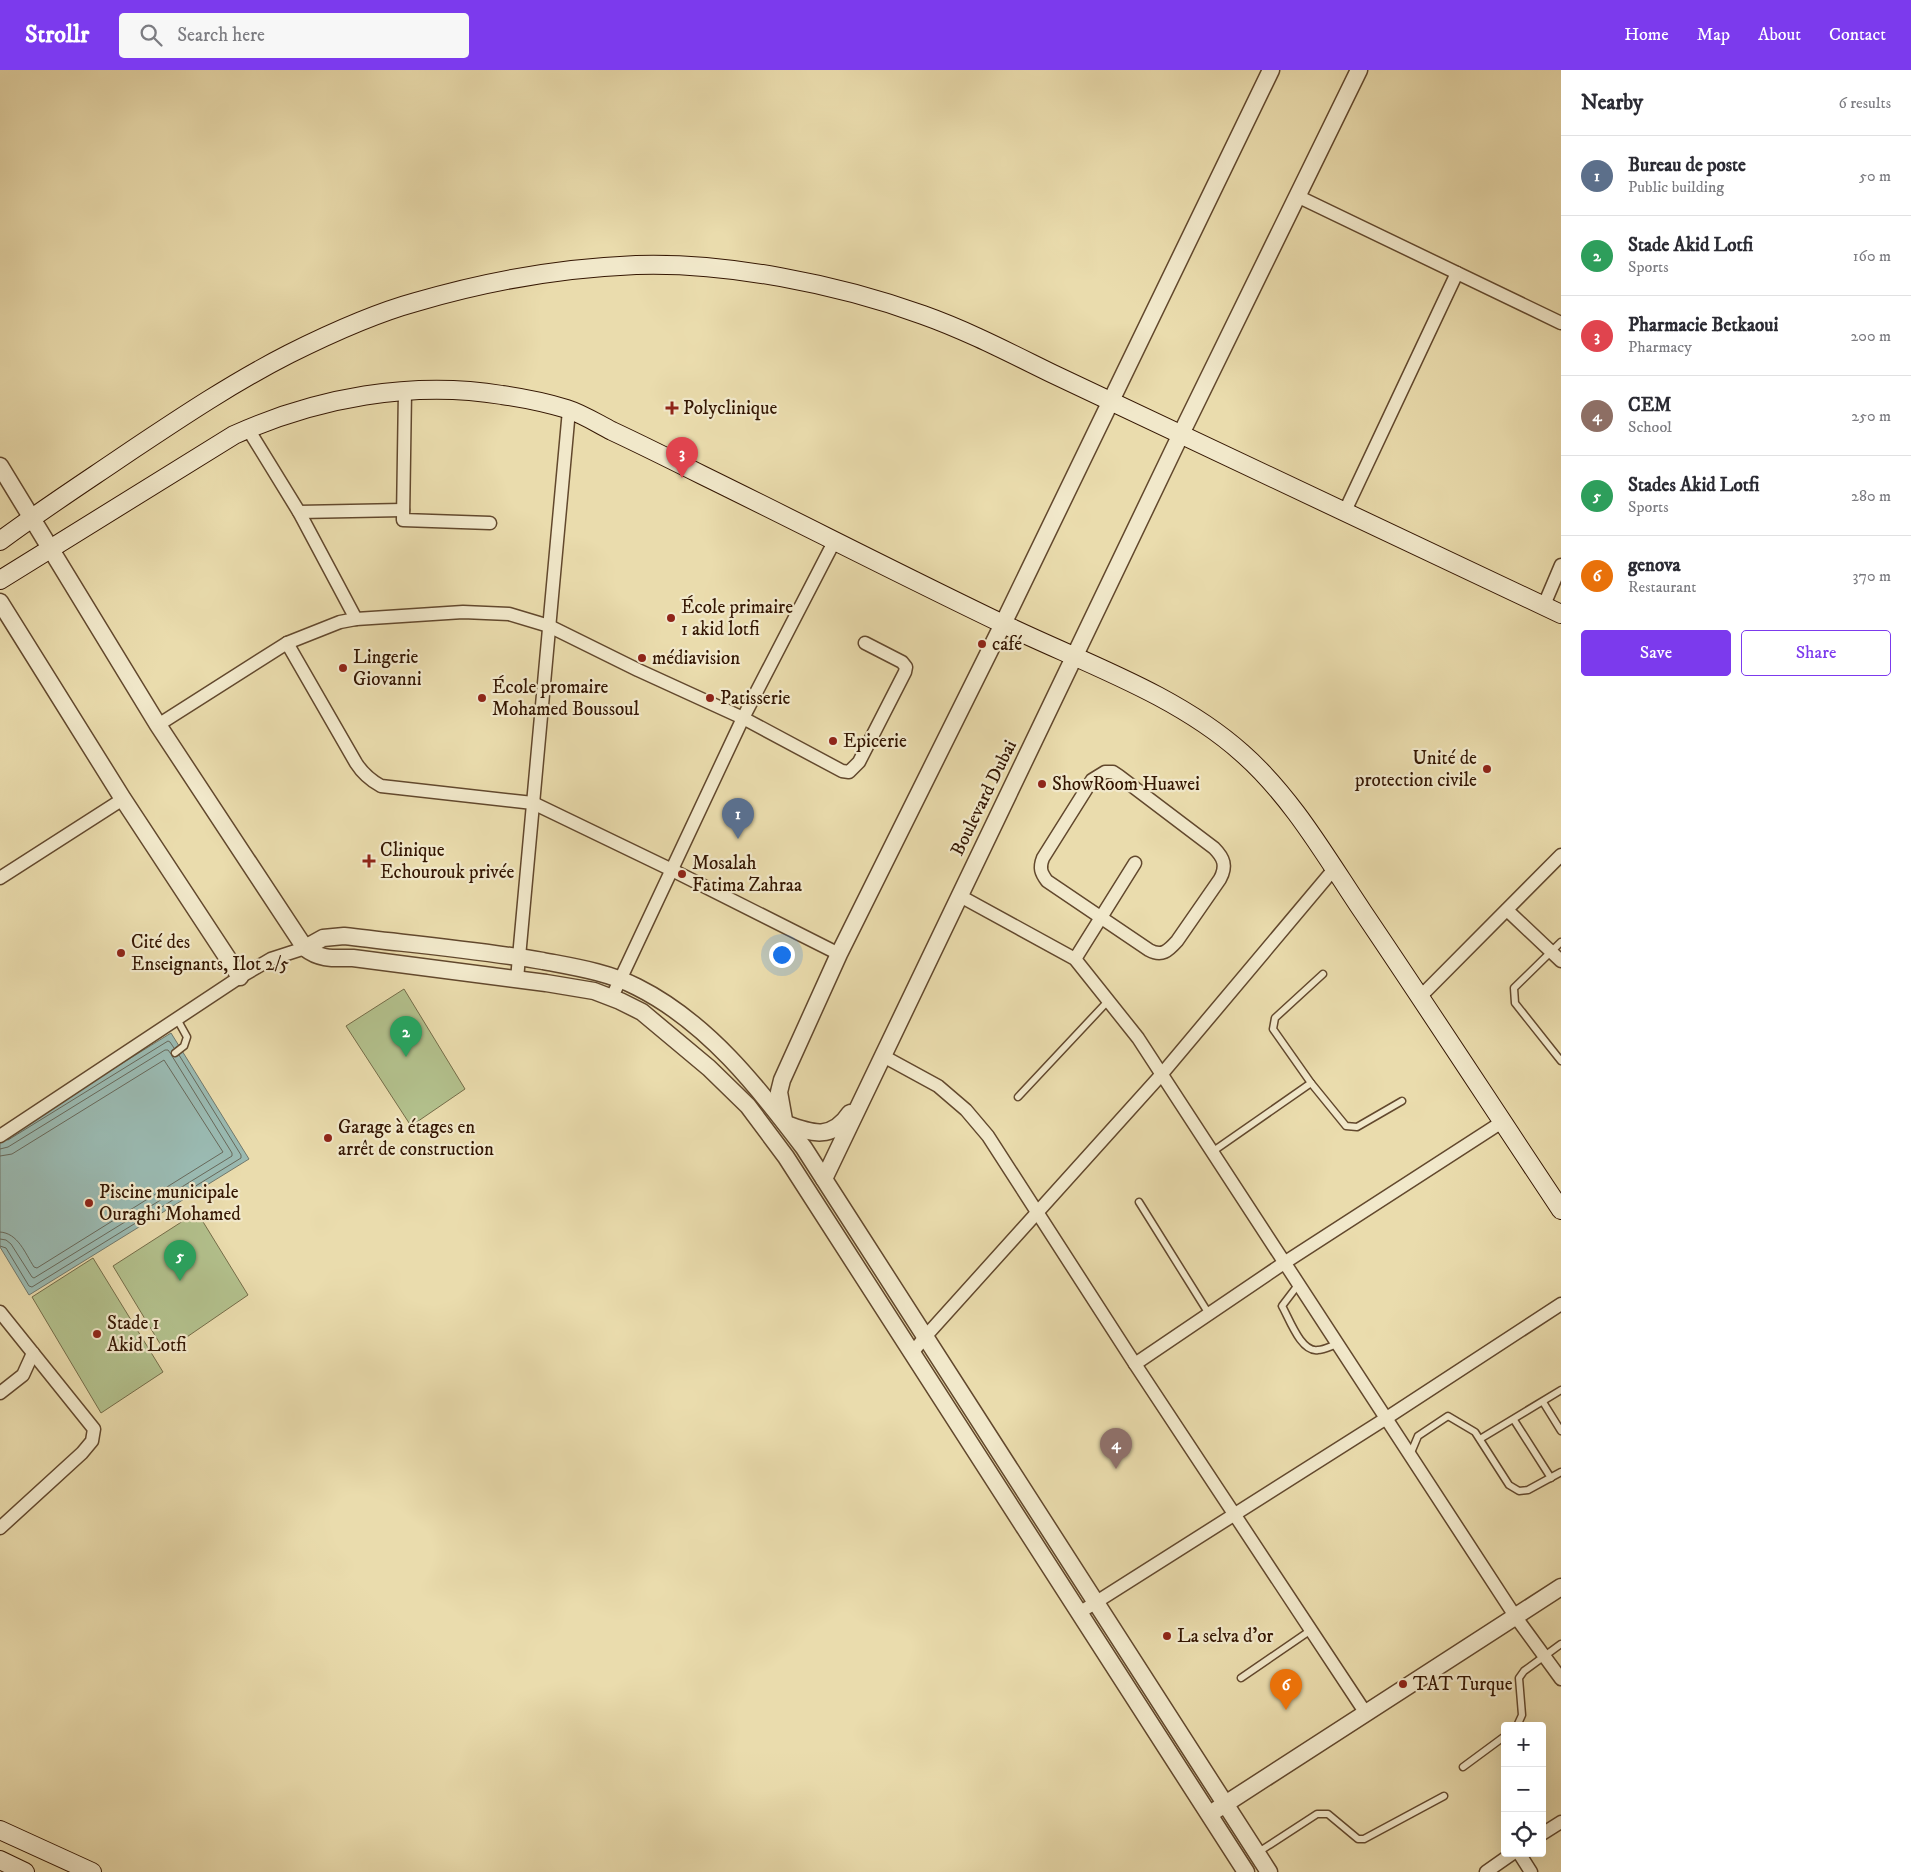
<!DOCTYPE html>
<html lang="en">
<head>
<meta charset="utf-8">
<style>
	:root { --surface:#fff; --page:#f7f7f7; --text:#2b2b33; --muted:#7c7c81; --line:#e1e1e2; --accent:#7c3aed }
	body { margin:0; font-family:"IM FELL DW Pica",serif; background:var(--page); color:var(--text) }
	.controls { position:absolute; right:15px; bottom:15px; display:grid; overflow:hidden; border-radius:5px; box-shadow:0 5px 20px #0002 }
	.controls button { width:45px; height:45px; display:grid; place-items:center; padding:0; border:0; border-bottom:1px solid var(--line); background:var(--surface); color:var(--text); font:25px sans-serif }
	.you { position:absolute; left:781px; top:884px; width:18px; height:18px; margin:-12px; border:4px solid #fff; border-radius:50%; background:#1a73e8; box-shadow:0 0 0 8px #1a73e833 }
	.badge { display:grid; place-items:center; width:32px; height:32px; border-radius:50%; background:var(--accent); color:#fff; font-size:16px; font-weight:700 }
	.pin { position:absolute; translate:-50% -41px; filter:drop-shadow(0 1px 2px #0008) }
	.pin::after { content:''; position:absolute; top:26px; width:18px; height:15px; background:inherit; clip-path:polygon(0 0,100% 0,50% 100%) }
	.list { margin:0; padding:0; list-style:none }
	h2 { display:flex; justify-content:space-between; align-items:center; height:65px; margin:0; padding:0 20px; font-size:21px }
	h2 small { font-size:16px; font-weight:400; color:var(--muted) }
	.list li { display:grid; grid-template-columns:32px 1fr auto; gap:15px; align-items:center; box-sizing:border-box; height:80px; padding:0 20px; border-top:1px solid var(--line) }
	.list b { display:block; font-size:19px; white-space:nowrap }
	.list p { margin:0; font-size:16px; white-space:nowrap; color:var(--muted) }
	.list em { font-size:16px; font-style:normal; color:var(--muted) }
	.actions { display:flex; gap:10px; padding:15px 20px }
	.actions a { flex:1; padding:11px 0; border:1px solid var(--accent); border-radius:5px; text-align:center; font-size:18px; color:var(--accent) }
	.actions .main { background:var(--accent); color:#fff }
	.icon { flex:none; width:28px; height:28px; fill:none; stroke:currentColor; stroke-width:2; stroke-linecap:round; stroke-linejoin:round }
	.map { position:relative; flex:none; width:1561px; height:1802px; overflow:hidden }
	header { display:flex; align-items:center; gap:30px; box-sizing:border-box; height:70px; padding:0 25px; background:var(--accent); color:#fff }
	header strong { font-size:24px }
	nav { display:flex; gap:28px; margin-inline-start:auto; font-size:18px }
	.search { width:350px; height:45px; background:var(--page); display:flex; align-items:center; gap:12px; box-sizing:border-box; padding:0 18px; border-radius:5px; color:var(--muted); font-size:19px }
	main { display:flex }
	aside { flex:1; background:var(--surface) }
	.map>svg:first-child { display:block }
	.green { fill:#b3c18d; stroke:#746c48 }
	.water { fill:#9abab2; stroke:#71786c }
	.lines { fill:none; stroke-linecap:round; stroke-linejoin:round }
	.shore { stroke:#67685a; stroke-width:1 }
	.service-casing { stroke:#62482d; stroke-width:9 }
	.minor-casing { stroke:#62482d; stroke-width:15 }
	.tertiary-casing { stroke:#62482d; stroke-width:19 }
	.secondary-casing { stroke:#341602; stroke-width:20 }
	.service { stroke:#f1e8ca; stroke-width:6 }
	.minor { stroke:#f1e8ca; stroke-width:12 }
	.tertiary { stroke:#f1e8ca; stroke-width:16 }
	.secondary { stroke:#f1e8ca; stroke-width:18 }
	.poi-dot { fill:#8f2418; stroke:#f1e8ca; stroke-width:2 }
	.labels { text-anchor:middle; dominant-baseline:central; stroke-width:4.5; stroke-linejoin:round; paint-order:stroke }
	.poi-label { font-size:19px; fill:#341602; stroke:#f1e8ca; text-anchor:start }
	.street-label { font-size:19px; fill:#341602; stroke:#f1e8ca }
</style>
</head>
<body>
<header>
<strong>Strollr</strong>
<div class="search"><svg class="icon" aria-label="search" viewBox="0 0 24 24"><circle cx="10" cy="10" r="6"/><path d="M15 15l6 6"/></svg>Search here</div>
<nav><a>Home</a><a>Map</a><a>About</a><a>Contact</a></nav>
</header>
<main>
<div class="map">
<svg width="1561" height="1802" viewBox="0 0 1561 1802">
	<rect width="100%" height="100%" fill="#eadcad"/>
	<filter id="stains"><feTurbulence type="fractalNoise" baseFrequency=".004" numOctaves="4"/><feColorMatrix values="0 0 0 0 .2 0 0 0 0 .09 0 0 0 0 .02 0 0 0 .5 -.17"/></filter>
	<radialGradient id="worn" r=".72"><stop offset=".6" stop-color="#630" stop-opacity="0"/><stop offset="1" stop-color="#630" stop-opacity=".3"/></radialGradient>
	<g class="green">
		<polygon points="404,919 465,1019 411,1056 346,956"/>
		<polygon points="197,1142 248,1225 165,1282 113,1196"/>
		<polygon points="93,1188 163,1302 101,1343 32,1227"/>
	</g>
	<polygon class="water" points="171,963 249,1089 29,1225 0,1177 0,1069"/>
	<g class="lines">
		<g class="shore">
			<polyline points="8,1070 168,971 170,972 174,978"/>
			<polyline points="0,1079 8,1077 165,980 168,980 171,984"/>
			<path d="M0 1086 12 1084 164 990 223 1082 37 1198 34 1197C25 1183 18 1163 0 1162"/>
			<polyline points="0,1169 6,1170 11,1174 32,1207 34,1208 232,1086 232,1083 172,986"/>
			<polyline points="0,1176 6,1178 29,1216 32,1217 241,1088 241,1085 179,985"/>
		</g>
		<g class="service-casing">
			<g id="service">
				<polyline points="1561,872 1514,918 1515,933 1561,991"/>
				<polyline points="1323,904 1275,948 1273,959 1311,1013 1346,1056 1357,1057 1402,1031"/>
				<polyline points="175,983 184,976 187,967 177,949"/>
				<polyline points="1018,1027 1108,931"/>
				<polyline points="1212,1082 1311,1013"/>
				<polyline points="1139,1132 1209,1244"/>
				<path d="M1298 1215 1282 1236C1289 1248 1301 1283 1318 1280 1324 1280 1331 1276 1337 1274"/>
				<polyline points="1543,1332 1561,1361"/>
				<polyline points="1514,1350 1551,1408"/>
				<polyline points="1480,1369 1561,1320"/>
				<polyline points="1410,1385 1418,1366 1448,1346 1475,1362 1509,1415 1519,1421 1528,1420 1561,1402"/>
				<polyline points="1241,1608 1311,1560"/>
				<polyline points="1517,1656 1522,1645 1519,1608 1524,1601 1561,1574"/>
				<polyline points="1463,1697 1505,1666"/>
				<polyline points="1257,1783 1317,1744 1328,1744 1358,1769 1364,1769 1444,1726"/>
			</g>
		</g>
		<g class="minor-casing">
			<g id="minor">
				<polyline points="1297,126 1561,253"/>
				<polyline points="405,321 403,450 490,453"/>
				<polyline points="248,359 299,442 356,549"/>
				<polyline points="1345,441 1457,203"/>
				<polyline points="299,442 403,440"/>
				<polyline points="1544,535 1561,495"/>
				<path d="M287 573 356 693C363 704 370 710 381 716L533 733 672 800 839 884"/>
				<polyline points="158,655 287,573 340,552 356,549 463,542 509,544 549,556 638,600 743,648 842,701 849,702 859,692 905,602 906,597 902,592 865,573"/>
				<path d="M1105 702H1113L1119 706 1214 778C1224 788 1227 796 1220 809L1177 871C1168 881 1162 887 1149 880L1047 811C1041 803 1039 798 1043 788L1092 710Z"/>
				<polyline points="0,808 123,729"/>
				<polyline points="960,826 1075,889 1138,968 1515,1546 1561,1609"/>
				<polyline points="1507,840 1561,891"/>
				<polyline points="1075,889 1135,793"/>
				<polyline points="517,909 569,340"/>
				<polyline points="612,927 743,648 835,470"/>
				<polyline points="1420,927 1561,785"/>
				<polyline points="883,986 938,1016 966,1040 988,1066 1135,1294 1365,1642"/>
				<polyline points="0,1066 240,907 271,889 305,878"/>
				<polyline points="0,1242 94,1359 92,1371 82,1383 0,1458"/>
				<polyline points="912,1283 925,1267 1161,1005 1334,799"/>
				<polyline points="1135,1294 1284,1193 1502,1052"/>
				<polyline points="0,1323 23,1305 33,1283"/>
				<polyline points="1079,1543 1385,1349 1561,1234"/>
				<polyline points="1542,1764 1561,1752"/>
				<polyline points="1519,1783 1531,1802"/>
				<polyline points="1486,1802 1513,1783"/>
			</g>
		</g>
		<g class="tertiary-casing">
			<g id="tertiary">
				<path d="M0 396 158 655 305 878C320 890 335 888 353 888L546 913 594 921 620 931 642 942 709 998 748 1036 786 1087 1246 1802"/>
				<polyline points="0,532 123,729 240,907"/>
				<path d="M305 878 323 868 344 866C410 874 477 880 543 891 574 897 608 902 637 917 707 952 758 1017 804 1078L1269 1802"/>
				<polyline points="784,1050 779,1022 782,1010 839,884 1003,554 1271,0"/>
				<path d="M786 1054C813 1064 832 1070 850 1043"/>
				<polyline points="824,1109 1181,364 1359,0"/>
				<polyline points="1216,1740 1561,1517"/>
			</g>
		</g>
		<g class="secondary-casing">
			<g id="secondary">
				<path d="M0 471C43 439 88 410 132 380 183 346 234 312 289 284 329 264 372 244 416 232 487 211 562 198 636 195 726 192 838 214 923 245 968 261 1010 283 1053 304L1561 544"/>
				<path d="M0 510 234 365C316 328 412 310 502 325 523 328 547 333 567 339 583 344 598 354 612 361 642 375 672 390 702 405 802 454 901 505 1001 553 1081 592 1175 623 1242 683 1292 727 1326 787 1363 842 1430 941 1495 1041 1561 1140"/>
				<polyline points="0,1760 92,1802"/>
				<polyline points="0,1790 25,1802"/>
			</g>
		</g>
		<use href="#service" class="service"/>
		<use href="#minor" class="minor"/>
		<use href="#tertiary" class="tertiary"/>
		<use href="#secondary" class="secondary"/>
	</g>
	<g class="poi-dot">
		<path d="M669.5 330.5h5v5h5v5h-5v5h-5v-5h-5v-5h5z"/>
		<circle cx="671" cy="548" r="5"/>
		<circle cx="982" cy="574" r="5"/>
		<circle cx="642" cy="588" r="5"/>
		<circle cx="343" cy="598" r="5"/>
		<circle cx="482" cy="628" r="5"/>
		<circle cx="710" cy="628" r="5"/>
		<circle cx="833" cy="671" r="5"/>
		<circle cx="1487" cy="699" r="5"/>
		<circle cx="1042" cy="714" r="5"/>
		<path d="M366.5 783.5h5v5h5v5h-5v5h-5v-5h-5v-5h5z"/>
		<circle cx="682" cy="804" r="5"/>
		<circle cx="121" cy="883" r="5"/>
		<circle cx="328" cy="1068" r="5"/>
		<circle cx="89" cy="1133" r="5"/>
		<circle cx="97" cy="1264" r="5"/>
		<circle cx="1167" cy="1566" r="5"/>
		<circle cx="1403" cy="1614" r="5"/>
	</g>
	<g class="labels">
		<g class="poi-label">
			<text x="683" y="338">Polyclinique</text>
			<text x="681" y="537">École primaire<tspan x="681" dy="22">1 akid lotfi</tspan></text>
			<text x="992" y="574">café</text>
			<text x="353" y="587">Lingerie<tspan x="353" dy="22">Giovanni</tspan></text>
			<text x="652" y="588">médiavision</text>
			<text x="492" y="617">École promaire<tspan x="492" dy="22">Mohamed Boussoul</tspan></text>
			<text x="720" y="628">Patisserie</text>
			<text x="843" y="671">Epicerie</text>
			<text x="1477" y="688" text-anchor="end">Unité de<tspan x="1477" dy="22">protection civile</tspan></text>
			<text x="1052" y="714">ShowRoom Huawei</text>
			<text x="380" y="780">Clinique<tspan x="380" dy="22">Echourouk privée</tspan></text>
			<text x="692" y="793">Mosalah<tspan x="692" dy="22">Fatima Zahraa</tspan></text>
			<text x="131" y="872">Cité des<tspan x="131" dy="22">Enseignants, Ilot 2/5</tspan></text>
			<text x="338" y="1057">Garage à étages en<tspan x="338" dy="22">arrêt de construction</tspan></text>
			<text x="99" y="1122">Piscine municipale<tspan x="99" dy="22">Ouraghi Mohamed</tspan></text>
			<text x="107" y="1253">Stade 1<tspan x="107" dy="22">Akid Lotfi</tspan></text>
			<text x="1177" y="1566">La selva d'or</text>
			<text x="1413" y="1614">TAT Turque</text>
		</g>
		<g class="street-label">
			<text transform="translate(984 728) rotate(-64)">Boulevard Dubai</text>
		</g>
	</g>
	<rect width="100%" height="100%" filter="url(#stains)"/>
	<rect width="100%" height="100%" fill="url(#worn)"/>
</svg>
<div class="controls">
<button>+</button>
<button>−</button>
<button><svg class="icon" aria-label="locate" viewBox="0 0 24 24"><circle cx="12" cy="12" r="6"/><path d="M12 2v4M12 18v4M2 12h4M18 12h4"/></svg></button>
</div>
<div class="you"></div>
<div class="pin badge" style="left:738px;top:769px;background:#5c6f8a">1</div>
<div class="pin badge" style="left:406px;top:987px;background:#2e9e5b">2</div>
<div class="pin badge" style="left:682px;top:408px;background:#e0444e">3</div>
<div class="pin badge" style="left:1116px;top:1399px;background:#8d6e63">4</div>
<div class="pin badge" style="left:180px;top:1211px;background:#2e9e5b">5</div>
<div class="pin badge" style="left:1286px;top:1640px;background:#e8710a">6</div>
</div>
<aside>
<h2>Nearby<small>6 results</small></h2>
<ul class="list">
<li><span class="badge" style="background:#5c6f8a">1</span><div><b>Bureau de poste</b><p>Public building</p></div><em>50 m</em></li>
<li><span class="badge" style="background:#2e9e5b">2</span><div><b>Stade Akid Lotfi</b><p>Sports</p></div><em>160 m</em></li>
<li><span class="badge" style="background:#e0444e">3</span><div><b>Pharmacie Betkaoui</b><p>Pharmacy</p></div><em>200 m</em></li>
<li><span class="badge" style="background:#8d6e63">4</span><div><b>CEM</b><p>School</p></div><em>250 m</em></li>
<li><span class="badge" style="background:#2e9e5b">5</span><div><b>Stades Akid Lotfi</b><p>Sports</p></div><em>280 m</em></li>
<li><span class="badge" style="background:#e8710a">6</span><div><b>genova</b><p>Restaurant</p></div><em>370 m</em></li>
</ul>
<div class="actions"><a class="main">Save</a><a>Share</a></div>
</aside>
</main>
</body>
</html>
